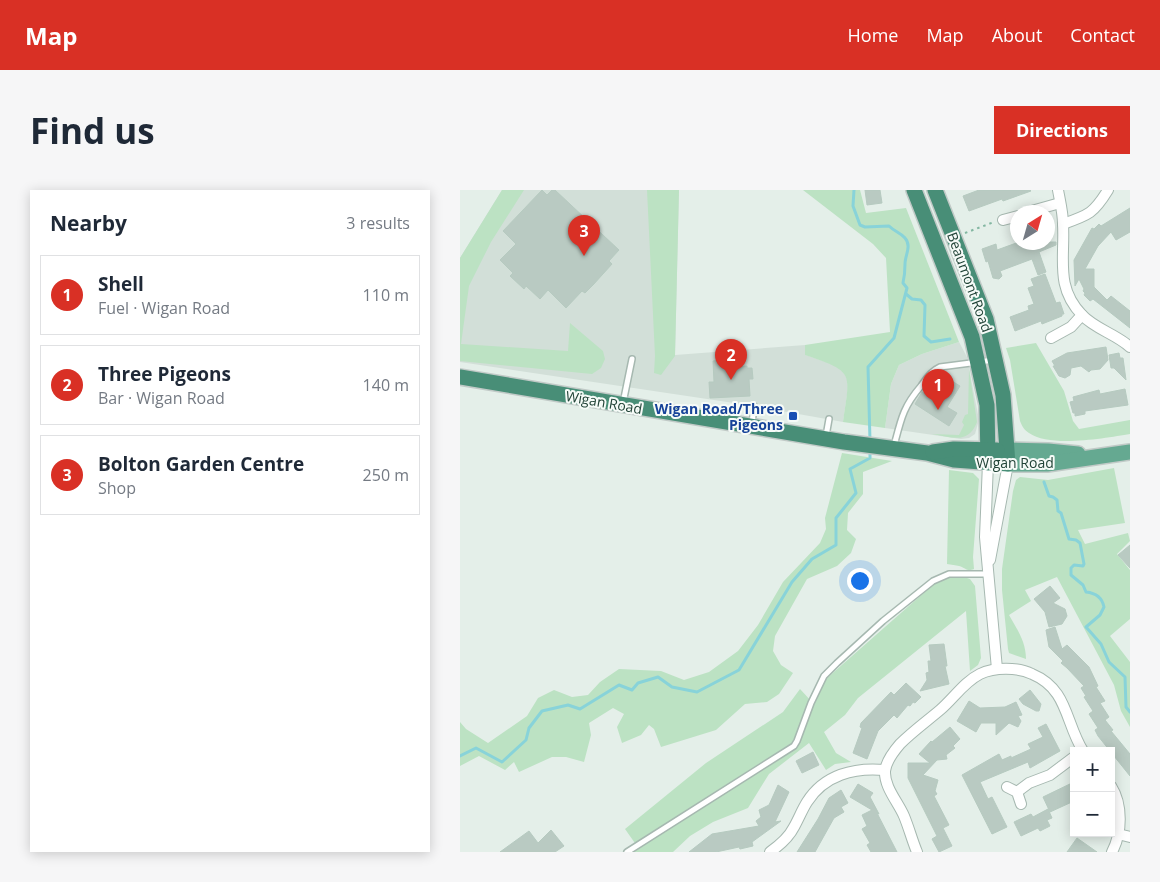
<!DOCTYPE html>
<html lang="en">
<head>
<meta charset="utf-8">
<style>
	:root { --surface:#fff; --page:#f6f6f7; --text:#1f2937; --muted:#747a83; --line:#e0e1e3; --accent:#d93025 }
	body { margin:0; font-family:"Open Sans",sans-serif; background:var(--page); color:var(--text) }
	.controls { position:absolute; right:15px; bottom:15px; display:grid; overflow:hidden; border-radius:0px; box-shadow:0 2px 12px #0003 }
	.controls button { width:45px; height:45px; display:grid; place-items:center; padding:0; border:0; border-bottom:1px solid var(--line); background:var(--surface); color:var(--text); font:25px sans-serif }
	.compass { position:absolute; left:550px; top:15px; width:45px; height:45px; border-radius:50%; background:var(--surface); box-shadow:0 2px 12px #0003; rotate:37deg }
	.you { position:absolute; left:399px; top:390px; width:18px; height:18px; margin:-12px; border:4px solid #fff; border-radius:50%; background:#1a73e8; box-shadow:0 0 0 8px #1a73e833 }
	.badge { display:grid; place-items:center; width:32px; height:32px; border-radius:50%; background:var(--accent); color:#fff; font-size:16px; font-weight:700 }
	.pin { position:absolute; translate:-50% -41px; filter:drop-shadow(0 1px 2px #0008) }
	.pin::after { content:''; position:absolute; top:26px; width:18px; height:15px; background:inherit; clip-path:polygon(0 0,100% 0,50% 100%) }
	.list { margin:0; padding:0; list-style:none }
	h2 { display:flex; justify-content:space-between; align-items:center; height:65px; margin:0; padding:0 20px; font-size:21px }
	h2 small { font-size:16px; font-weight:400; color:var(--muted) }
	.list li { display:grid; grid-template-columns:32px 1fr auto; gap:15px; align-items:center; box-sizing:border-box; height:80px; margin:0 10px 10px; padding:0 10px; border:1px solid var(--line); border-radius:0px }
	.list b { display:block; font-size:19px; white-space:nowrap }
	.list p { margin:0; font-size:16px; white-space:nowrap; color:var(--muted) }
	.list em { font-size:16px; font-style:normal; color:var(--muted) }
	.map { position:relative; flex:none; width:670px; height:662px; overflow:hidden; border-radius:0px }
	header { display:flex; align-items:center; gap:30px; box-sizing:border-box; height:70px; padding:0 25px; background:var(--accent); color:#fff }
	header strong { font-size:24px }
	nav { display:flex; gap:28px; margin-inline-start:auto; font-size:18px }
	.intro { display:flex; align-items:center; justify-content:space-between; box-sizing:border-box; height:120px; padding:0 30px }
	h1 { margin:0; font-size:35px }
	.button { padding:12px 22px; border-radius:0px; background:var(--accent); color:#fff; font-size:18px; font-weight:700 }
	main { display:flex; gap:30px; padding:0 30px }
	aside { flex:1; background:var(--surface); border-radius:0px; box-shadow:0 2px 12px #0003 }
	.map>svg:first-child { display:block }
	.built { fill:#d2dfd8 }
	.green { fill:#bce2c3 }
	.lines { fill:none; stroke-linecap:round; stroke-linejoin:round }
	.stream { stroke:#88d3d9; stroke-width:3 }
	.building { fill:#b9cac2; stroke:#b6cac0 }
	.service-casing { stroke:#a6b8b0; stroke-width:8 }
	.minor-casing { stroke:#a6b8b0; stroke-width:12 }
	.primary-casing { stroke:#c1cac7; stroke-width:18 }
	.trunk-casing { stroke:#c1cac7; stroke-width:18 }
	.path { stroke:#82b6a1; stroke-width:2; stroke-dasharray:2.5 4; stroke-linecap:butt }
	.service { stroke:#fff; stroke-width:5 }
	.minor { stroke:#fff; stroke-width:10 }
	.primary { stroke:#65a991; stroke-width:15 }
	.trunk { stroke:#488e77; stroke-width:15 }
	.transit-dot { fill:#1a4fb4; stroke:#f6fbf8; stroke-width:2 }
	.labels { text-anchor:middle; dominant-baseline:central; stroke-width:4; stroke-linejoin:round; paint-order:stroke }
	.street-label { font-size:14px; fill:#214337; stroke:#f6fbf8 }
	.transit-label { font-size:14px; font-weight:bold; fill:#164399; stroke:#f6fbf8; text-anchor:end }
</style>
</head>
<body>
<header>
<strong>Map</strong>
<nav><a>Home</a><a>Map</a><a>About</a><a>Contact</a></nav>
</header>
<div class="intro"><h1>Find us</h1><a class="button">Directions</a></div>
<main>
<aside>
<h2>Nearby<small>3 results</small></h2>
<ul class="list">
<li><span class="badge">1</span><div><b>Shell</b><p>Fuel · Wigan Road</p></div><em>110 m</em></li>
<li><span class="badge">2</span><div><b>Three Pigeons</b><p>Bar · Wigan Road</p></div><em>140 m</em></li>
<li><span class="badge">3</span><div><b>Bolton Garden Centre</b><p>Shop</p></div><em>250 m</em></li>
</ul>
</aside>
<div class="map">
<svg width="670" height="662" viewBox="0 0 670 662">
	<rect width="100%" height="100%" fill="#e4efe9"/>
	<g class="built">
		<polygon points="42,0 219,0 215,165 345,155 346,165 377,176 384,182 387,189 388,198 383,232 294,216 0,172 0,68"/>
		<polygon points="499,152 507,167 519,230 515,244 509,248 501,249 425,238 431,194 439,175 462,164"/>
	</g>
	<g class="green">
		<polygon points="42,0 64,0 31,52 9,96 1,154 108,161 110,133 143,161 145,169 141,178 132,184 0,171 0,68"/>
		<polygon points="187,0 219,0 215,166 201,185 194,183 195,166"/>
		<path d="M343 0H400L406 23 446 18 499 152 462 164 439 175 431 194 425 238 383 232C390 182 395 182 345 165V155L430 142 426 68 413 54Z"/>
		<path d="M576 153 604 201 613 231 619 239 670 230V244C646 248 590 258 569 243 564 240 562 236 560 231L550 170 546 158Z"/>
		<path d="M509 179 517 232C508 255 492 247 472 244L499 245 504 235 502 232 505 225 508 224Z"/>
		<polygon points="382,263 432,271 403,282 403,304 388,323 387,340 396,349 391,363 377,376 347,389 315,446 313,461 321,475 333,483 319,504 307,512 285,514 256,540 201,557 194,539 189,535 181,545 162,553 157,537 164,524 153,518 129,533 131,545 124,572 106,567 92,567 59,582 54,572 45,580 19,566 0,576 0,532 6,539 28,553 67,526 78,508 94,500 112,507 128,505 140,492 159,479 201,481 224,490 249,482 278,461 298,435 323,392 360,353 366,339 365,328"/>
		<path d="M654 278 665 333 618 340 625 354 668 343 670 351 657 364 670 380V429L650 446 670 472V537L661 521 654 495 597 387 565 400 571 411 549 425C557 439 566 452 566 469L549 463 548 459 542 400V379L553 301 556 290 560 287 588 290Z"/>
		<path d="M489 280 513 283 519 289 513 367 514 379C507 382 506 378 499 376 496 375 491 375 487 374Z"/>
		<polygon points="504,387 510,389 515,396 521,468 518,475 510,481 506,421 398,508 385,525 364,542 376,563 391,572 375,574 366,580 349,553 309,584 288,618 253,632 230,646 213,662 167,662 177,656 165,639 246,573 323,522 340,499 353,513 367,488 475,393 488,388"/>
	</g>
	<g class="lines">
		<g class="stream">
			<path d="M394 0 393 16 400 35 405 37 429 36C435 42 441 43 445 48 452 56 445 65 445 74 445 82 445 84 443 93L447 98 434 148 408 177 410 251"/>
			<polyline points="446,104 452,109 461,110 465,115 464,146 471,152 490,149"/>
			<path d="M584 292 589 306 593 307 597 310 598 321 601 323 609 349 616 350 620 353 624 374 623 376 614 375 611 378V385L623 395 626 402C636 403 642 407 644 417L640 425 626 437 641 454 649 472 665 487 666 517 670 522"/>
			<polyline points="0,566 16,558 42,572 66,550 69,538 82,521 108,515 120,519 159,495 172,500 178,493 198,487 212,497 237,502 279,480 332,392 352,369 376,355 376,328 396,303 390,279 410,268 410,260"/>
		</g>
	</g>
	<g class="building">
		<polygon points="82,0 87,5 92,0 95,0 159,60 149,71 152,74 133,95 125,103 122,101 106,118 88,100 80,109 66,96 64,99 50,86 53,83 40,70 56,54 43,41"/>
		<polygon points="405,0 420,0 422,13 407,15"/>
		<polygon points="519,0 570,0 571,1 543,11 542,9 509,21 503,6"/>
		<polygon points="670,18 670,42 656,50 651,42 638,56 625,79 634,79 634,97 647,110 651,106 670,121 670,138 633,109 630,111 624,105 625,103 623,101 624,99 619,89 615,96 614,70 632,38 634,39 639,34 641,36"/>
		<polygon points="559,52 596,52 596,55 579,62 586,82 578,85 572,69 540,81 542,86 539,89 533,88 528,71 526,72 522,59 536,54 537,60"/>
		<polygon points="585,84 596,113 600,112 604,124 602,124 602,126 582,134 581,131 555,141 550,127 569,120 568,116 574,114 568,98 574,96 571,89"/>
		<polygon points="646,157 648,170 640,179 631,180 629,182 621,176 611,178 610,185 605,188 599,186 593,176 595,176 592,171 607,163"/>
		<polygon points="659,163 660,168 663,168 666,190 654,178 651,178 649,165"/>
		<polygon points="262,170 262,175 273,175 273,177 287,176 287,178 292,178 293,189 289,189 290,206 250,208 249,192 254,192 253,171"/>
		<polygon points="482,185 500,196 487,217 497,223 489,236 455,214 462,202 466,204 474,190 477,192"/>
		<polygon points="665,199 668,215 625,221 625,224 615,226 615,223 613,223 610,212 614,211 613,207 639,200 640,204"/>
		<polygon points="670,355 670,378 658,365"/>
		<polygon points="590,396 600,408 593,413 605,419 607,426 602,434 589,437 585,422 574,409"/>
		<polygon points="595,437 602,459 607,455 629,477 638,496 636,497 645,511 640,513 649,527 645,530 653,540 651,541 670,564 670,586 638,546 635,540 638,538 629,524 633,521 624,507 626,506 621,498 624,496 607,478 601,473 603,471 589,457 586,440"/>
		<polygon points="484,454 487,476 485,476 489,494 460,501 467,490 466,483 469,482 468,471 471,471 469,455"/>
		<polygon points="446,493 461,507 455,513 453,512 450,516 448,515 437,528 434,525 418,541 407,569 393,563 402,538 400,537 401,533 431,502 434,505"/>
		<polygon points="570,500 581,514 579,521 576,521 563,514 559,509"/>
		<polygon points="509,511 520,518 545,517 556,512 562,525 558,526 561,531 558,537 549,533 536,545 536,533 521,533 516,542 497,531"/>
		<polygon points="586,534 600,561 570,578 568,572 520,592 528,609 532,607 547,637 532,644 502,585 539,564 542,570 551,566 551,568 571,559 568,554 583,547 578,538"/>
		<polygon points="490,537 500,549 493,556 495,558 486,565 487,569 477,570 463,585 478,590 475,601 477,604 474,606 489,635 483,638 492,656 479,662 472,649 477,646 448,588 448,573 470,573 459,564 471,551 472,552"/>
		<polygon points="353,562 359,575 342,583 336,571"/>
		<polygon points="614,592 614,611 590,622 583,607"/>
		<polygon points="398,594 413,603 410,607 419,624 417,623 437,662 411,662 407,655 410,653 402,639 407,636 402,625 412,620 390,607"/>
		<polygon points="318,595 329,602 315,632 321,631 292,652 293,656 280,659 279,657 256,662 229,662 252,644 299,636 296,631 301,627 299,620 309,615"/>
		<polygon points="381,600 388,613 381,617 384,622 374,628 355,662 337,662 358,629 369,608"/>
		<polygon points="588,619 592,628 587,630 590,636 580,641 578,638 561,646 554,632 571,624 573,627"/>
		<polygon points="91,640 104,656 95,662 40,662 69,641 78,653"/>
		<polygon points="617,648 637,662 607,662"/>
	</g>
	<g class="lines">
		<g class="service-casing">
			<g id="service">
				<polyline points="163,213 172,169"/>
				<polyline points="292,234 294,216"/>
				<polyline points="366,246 369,229"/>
				<path d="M434 256C441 229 443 217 461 196 467 188 471 181 480 177L534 170"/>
				<polyline points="167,662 334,556 337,551 351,513 364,486 377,473 423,431 473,391 489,384 528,384"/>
			</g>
		</g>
		<g class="minor-casing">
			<g id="minor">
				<path d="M598 0C600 11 603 23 603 34 605 69 595 97 622 125 635 139 656 144 670 157"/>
				<polyline points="568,22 600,13"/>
				<polyline points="543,30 558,26"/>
				<path d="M603 34C629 25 634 23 648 0"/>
				<polyline points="591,148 611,137 622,125"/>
				<polyline points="528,273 525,347 537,479"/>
				<polyline points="530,370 548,274"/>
				<path d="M651 596C663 615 662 643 652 662"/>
				<polyline points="547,597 557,602 561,614"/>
				<polyline points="557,602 569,593 590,585 614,567"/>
				<polyline points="658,644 670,647"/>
				<path d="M310 662C320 655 329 647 334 637 339 628 342 620 347 612 364 585 394 577 425 580"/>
				<path d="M457 662C452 650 449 638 444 626 438 612 424 597 425 581 426 572 434 561 440 554 452 542 467 531 480 520 494 508 504 492 520 484 534 477 558 477 572 484 608 499 605 532 623 561"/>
			</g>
		</g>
		<g class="primary-casing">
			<g id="primary">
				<polyline points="547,260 588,261 618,264"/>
				<polyline points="548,274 587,274 670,262"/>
			</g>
		</g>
		<g class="trunk-casing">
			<g id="trunk">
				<polyline points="454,0 512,147 527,215 528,273"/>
				<polyline points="0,187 384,252 467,263 494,270 548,274 543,205 526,129 475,0"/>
				<polyline points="473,262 494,259 537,260"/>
			</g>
		</g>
		<polyline class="path" points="505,43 534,32"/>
		<use href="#service" class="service"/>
		<use href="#minor" class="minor"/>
		<use href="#primary" class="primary"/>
		<use href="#trunk" class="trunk"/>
	</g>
	<rect class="transit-dot" x="328" y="221" width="10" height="10" rx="2.5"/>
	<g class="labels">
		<g class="street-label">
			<text transform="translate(510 92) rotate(70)">Beaumont Road</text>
			<text transform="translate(144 212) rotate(10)">Wigan Road</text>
			<text x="555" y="272">Wigan Road</text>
		</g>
		<g class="transit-label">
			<text x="323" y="218">Wigan Road/Three<tspan x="323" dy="16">Pigeons</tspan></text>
		</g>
	</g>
</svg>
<div class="controls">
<button>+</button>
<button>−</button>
</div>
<svg class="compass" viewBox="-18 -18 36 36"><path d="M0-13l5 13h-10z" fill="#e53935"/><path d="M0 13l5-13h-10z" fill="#747a83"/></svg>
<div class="you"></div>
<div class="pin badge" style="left:478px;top:220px">1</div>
<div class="pin badge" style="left:271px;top:190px">2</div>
<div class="pin badge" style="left:124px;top:66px">3</div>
</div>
</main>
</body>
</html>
